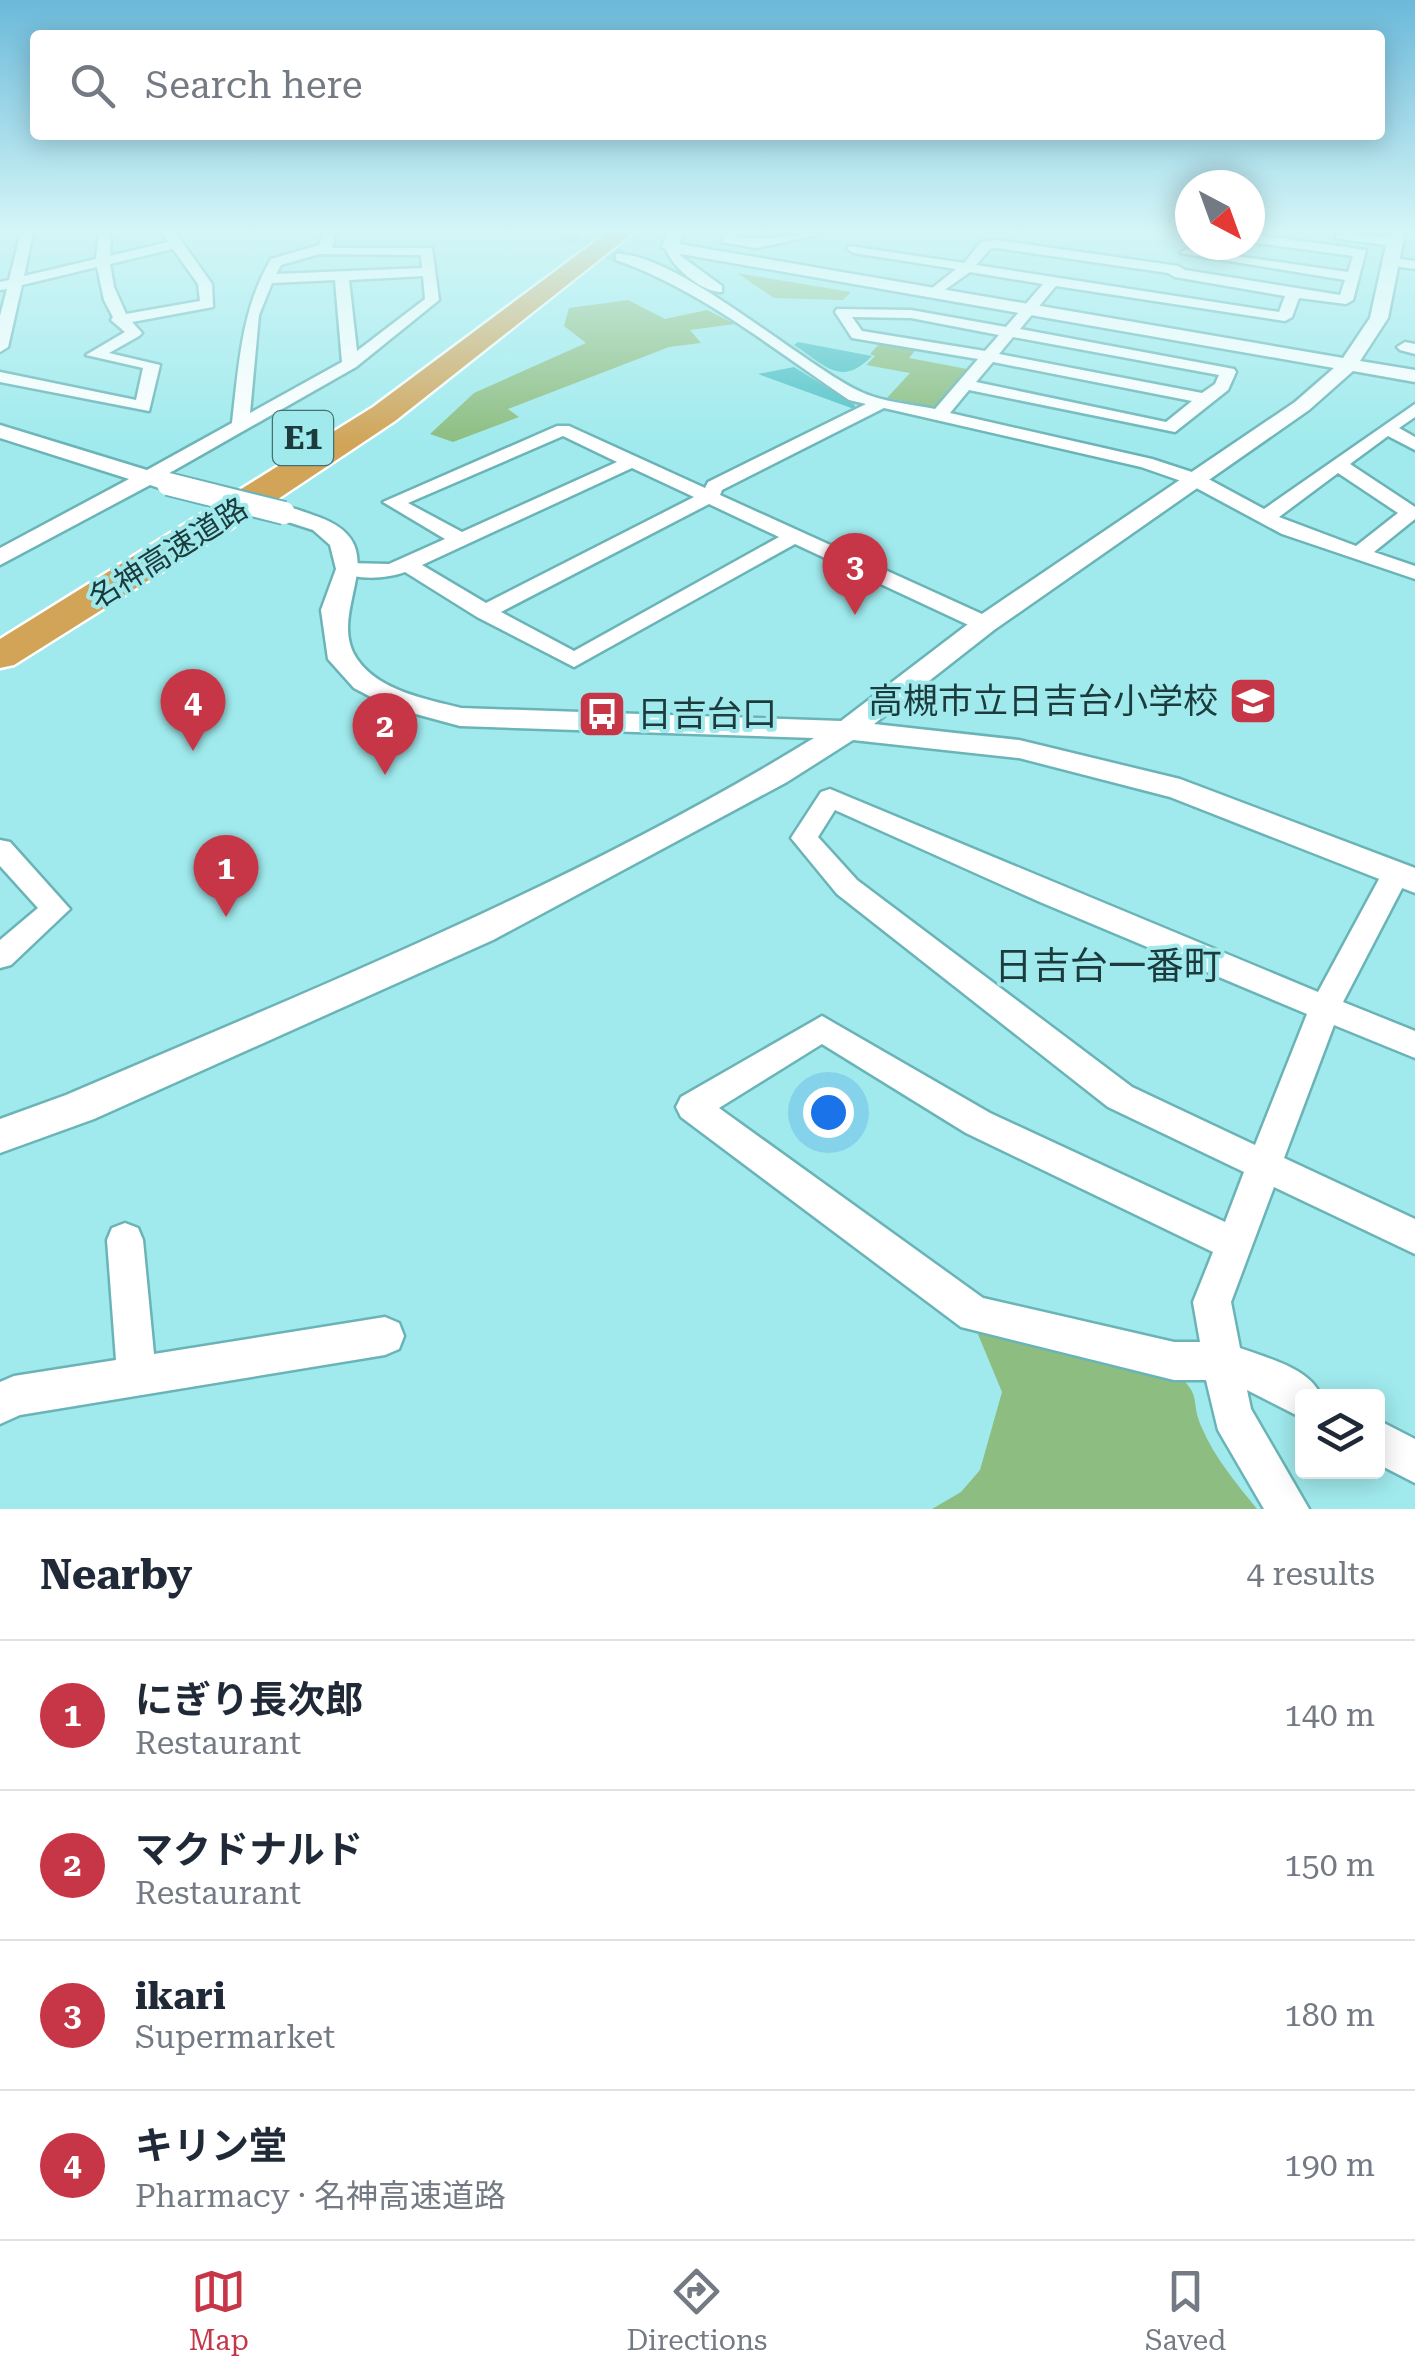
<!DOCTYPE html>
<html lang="en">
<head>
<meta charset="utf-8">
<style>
	:root { --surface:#fff; --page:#f6f6f7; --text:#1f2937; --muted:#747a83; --line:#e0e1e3; --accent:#c63646 }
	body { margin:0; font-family:"Roboto Serif","Noto Sans JP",serif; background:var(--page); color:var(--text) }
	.controls { position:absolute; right:30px; bottom:30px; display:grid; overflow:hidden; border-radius:10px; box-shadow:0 5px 25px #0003 }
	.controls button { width:90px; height:90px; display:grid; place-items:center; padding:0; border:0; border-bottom:2px solid var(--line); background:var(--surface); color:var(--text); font:50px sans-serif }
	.compass { position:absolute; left:1175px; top:170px; width:90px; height:90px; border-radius:50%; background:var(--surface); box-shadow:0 5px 25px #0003; rotate:139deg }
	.you { position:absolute; left:828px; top:1112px; width:35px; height:35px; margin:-25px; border:8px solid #fff; border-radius:50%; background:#1a73e8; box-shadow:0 0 0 15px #1a73e833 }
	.badge { display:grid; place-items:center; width:65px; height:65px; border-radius:50%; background:var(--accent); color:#fff; font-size:32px; font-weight:700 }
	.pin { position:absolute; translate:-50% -82px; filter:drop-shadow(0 2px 5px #0008) }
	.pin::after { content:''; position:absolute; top:52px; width:35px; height:30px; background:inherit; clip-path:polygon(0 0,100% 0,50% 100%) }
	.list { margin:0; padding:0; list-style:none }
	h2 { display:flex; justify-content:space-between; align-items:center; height:130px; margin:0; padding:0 40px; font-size:42px }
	h2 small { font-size:32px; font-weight:400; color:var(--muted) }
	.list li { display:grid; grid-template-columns:65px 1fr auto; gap:30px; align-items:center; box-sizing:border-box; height:150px; padding:0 40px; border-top:2px solid var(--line) }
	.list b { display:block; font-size:38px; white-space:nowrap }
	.list p { margin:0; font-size:32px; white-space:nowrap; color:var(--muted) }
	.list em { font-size:32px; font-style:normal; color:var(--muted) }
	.icon { flex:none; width:55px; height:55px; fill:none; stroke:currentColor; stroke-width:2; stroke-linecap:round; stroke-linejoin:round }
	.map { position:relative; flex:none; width:1415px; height:1509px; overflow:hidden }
	.search { position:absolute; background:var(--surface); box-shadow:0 5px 25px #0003; left:30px; right:30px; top:30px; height:110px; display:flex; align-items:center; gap:25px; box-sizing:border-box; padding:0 35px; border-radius:10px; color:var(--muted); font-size:38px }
	.sheet { height:730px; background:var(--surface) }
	nav { display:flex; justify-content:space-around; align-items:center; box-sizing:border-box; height:140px; border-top:2px solid var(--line); background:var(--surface); font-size:28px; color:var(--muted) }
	nav a { display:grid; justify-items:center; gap:5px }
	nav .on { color:var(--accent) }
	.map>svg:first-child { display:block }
	.green { fill:#8dbd80 }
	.water { fill:#50c1c6 }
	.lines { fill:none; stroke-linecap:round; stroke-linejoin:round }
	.minor-tunnel { stroke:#86c7ca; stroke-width:15; stroke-dasharray:15 8; stroke-linecap:butt }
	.minor-casing { stroke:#6ab4b7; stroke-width:5 }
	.tertiary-casing { stroke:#6ab4b7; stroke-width:5 }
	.motorway-casing { stroke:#fff; stroke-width:5 }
	.minor { fill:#fff; fill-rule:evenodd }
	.tertiary { fill:#fff; fill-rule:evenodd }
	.motorway { fill:#d1a458; fill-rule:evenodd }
	.tertiary-bridge-casing { stroke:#6ab4b7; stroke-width:26; stroke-linecap:butt }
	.tertiary-bridge { stroke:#fff; stroke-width:22 }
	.labels { text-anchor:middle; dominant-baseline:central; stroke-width:8; stroke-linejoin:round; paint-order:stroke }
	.far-street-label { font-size:30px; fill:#1c3b3c; stroke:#a0eaed }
	.shield { fill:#a0eaed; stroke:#447071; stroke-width:2.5 }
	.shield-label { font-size:32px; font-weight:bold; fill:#1c3b3c }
	.poi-label { font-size:35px; fill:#1c3b3c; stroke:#a0eaed; text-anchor:end }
	.neighbourhood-label { font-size:38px; fill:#1c3b3c; stroke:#a0eaed }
</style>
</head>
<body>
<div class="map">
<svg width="1415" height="1509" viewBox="0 0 1415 1509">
	<rect width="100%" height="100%" fill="#a0eaed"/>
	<g class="green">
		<polygon points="737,273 851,292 843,300 774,298"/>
		<polygon points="628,300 665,319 707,310 735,324 690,330 701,343 669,347 508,409 519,417 453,442 430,434 474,393 586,343 564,326 569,308"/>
		<polygon points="882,341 918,347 909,358 967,369 935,407 887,398 910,373 866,365 875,356 870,354"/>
		<path d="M975 1327 1175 1372C1204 1398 1189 1398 1202 1428 1214 1457 1237 1484 1257 1509H932L961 1492 980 1470 1002 1392Z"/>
	</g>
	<g class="water">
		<path d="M798 342 872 356C841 388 825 365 794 345Z"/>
		<polygon points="794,367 855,405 854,409 758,374"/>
	</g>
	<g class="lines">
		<polyline class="minor-tunnel" points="565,232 621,257"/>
		<g class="minor-casing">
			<g id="minor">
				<path d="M21 232H33L24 276 96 259 99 232H111L110 256 168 242 162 232H175L212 284 213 307 132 322 142 333 139 336 109 353 160 365 149 411 0 382V372L136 400 143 368 86 355 125 332 111 320 113 317 104 300 97 267 22 285 8 347 0 352V316L7 289 0 290V282L9 280ZM173 249 198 284 200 301 126 314 114 287 110 264Z"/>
				<path d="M323 232H336L332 248H432L439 300 356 367 152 483H138V475L232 423C239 365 241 310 271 259L319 245ZM319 254 421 255 422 268 276 274 281 265ZM423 276 425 299 357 351 349 280ZM335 280 342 362 250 413 259 315 272 283Z"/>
				<path d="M726 232H739L736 237C768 242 800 232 832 232L756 248 722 242Z"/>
				<polygon points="1336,232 1395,238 1402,242 1395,246 1341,239 1336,238"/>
				<path d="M1250 234 1366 250 1353 300 1346 304 1299 298 1292 317 1285 321 1056 286 1020 329 1234 369 1236 372 1228 390 1175 432 969 390 950 413 1152 459 1201 475 1264 509 1415 404V417L1399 428 1415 437V450L1388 436 1350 464 1415 507V519L1374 552 1415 566V579L1282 534 1187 483 1141 467 884 408 722 490 720 495 993 619 996 624 993 629H977L795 544 574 667 477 617 405 572C387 579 352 581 338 569L348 563 389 564 445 539 383 502 557 426H569L705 488 708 482 866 404 849 400C775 350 701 290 616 260V254C674 251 802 364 859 391 881 402 911 404 935 409L978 359 852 338 835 312 837 309 911 310 1006 327 1043 284 970 272 936 296 931 295V289L956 269 854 253 847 249 849 246 964 263 981 242 997 240 1178 266 1185 270 1340 295 1345 280 1180 253 1187 249 1348 272 1353 256 1250 242ZM997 248 1168 273 1175 277 1285 296 1279 312 976 265 990 249ZM852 317 911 318 999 335 985 351 862 331ZM1013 337 1219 375 1215 384 1202 393 999 354ZM993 362 1192 401 1166 422 976 382ZM563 436 617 462 462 532 408 503ZM632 468 694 497 486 603 422 565ZM1338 473 1398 513 1356 546 1279 517ZM709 504 779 537 574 651 501 612Z"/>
				<path d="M665 244H675L681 256 722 286V292C702 293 666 263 665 244Z"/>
				<polygon points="1392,258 1415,261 1415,269 1387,265 1387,259"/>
				<polygon points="1405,342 1415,344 1415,354 1400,350 1397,347"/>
				<path d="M830 789 1318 992 1385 868H1405L1409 875 1343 1002 1415 1031V1058L1334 1025 1284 1158 1415 1219V1254L1274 1187 1231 1302 1240 1348C1267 1358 1310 1368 1321 1396H1302V1418L1247 1390 1251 1409 1309 1509H1264L1218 1430 1206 1380H1174L961 1327 681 1117 676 1107 681 1097 822 1016 990 1113 1225 1222 1244 1172 1108 1107 837 894 791 838 821 792ZM835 810 1040 902 1307 1014 1255 1145 1132 1087 857 880 818 837ZM822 1044 966 1133 1213 1252 1193 1302 1200 1342H1174L983 1298 719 1108Z"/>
				<polygon points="0,840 10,842 70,909 11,965 0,968 0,940 38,908 0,866"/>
				<polygon points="125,1223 138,1228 143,1240 154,1354 385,1317 399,1323 404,1336 399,1349 385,1355 20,1415 0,1424 0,1382 14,1376 116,1360 107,1240 112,1228"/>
				<polygon points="1378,1420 1415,1439 1415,1483 1378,1464"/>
			</g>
		</g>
		<g class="tertiary-casing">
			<g id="tertiary">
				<path d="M667 232H683L679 244 1343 358 1370 318 1389 232H1405L1388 318 1360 361 1415 370V382L1353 371 1309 410 994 630 874 724 1019 740 1180 779 1415 868V893L1170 797 1019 758 853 740 787 782 493 940 94 1119 0 1153V1119L66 1095C320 986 578 883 814 738L460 726 390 707 354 688 328 659 321 610 336 569 330 545 313 530 276 518 272 513 276 508C289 505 301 511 313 515 403 544 323 609 357 659 379 691 426 699 461 708L841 721 976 618 1295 402 1334 368 670 252 662 247Z"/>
				<polygon points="0,425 176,479 179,484 168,491 150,485 0,565 0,548 129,479 0,438"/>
			</g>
		</g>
		<g class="motorway-casing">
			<polygon id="motorway" points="608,232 634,232 395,421 278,499 14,665 0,668 0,639 373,407"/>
		</g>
		<use href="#minor" class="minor"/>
		<use href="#tertiary" class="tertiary"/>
		<use href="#motorway" class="motorway"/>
		<g class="tertiary-bridge-casing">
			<polyline id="tertiary-bridge" points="168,484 284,513"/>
		</g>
		<use href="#tertiary-bridge" class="tertiary-bridge"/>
	</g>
	<linearGradient id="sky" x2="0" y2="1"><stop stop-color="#6bb9da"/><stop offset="0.52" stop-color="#d4f6f7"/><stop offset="1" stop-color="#d4f6f7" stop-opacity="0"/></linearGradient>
	<rect width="1415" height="444" fill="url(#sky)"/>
	<defs>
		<g id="school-square" transform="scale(2.5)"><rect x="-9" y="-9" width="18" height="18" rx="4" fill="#c63646" stroke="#a0eaed"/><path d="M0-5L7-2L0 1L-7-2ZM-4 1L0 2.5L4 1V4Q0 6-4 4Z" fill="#fff"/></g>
		<g id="bus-square" transform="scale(2.5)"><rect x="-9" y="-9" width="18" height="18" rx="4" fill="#c63646" stroke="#a0eaed"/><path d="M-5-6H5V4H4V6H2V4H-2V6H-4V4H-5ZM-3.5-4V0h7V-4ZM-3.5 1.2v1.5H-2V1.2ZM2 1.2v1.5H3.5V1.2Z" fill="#fff"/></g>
	</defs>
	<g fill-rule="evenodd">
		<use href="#school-square" x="1253" y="701"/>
		<use href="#bus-square" x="602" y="714"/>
	</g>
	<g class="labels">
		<g class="far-street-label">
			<text transform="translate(168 553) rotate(-32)">名神高速道路</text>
		</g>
		<rect class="shield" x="273" y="411" width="60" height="54" rx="8"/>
		<g class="shield-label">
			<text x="303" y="438">E1</text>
		</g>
		<g class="poi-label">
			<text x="1218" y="701">高槻市立日吉台小学校</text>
			<text x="637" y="714" text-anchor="start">日吉台口</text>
		</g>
		<g class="neighbourhood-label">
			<text x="1108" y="966">日吉台一番町</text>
		</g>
	</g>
</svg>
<div class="controls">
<button><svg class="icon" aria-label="layers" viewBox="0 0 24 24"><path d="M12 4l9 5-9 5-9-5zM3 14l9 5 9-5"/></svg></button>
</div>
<svg class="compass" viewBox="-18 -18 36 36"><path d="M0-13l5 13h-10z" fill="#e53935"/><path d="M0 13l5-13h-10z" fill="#747a83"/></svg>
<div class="you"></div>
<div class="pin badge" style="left:226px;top:917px">1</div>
<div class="pin badge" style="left:385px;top:775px">2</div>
<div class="pin badge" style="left:855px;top:615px">3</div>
<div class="pin badge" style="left:193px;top:751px">4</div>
<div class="search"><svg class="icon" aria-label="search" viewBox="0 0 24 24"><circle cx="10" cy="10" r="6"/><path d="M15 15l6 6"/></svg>Search here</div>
</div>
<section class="sheet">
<h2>Nearby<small>4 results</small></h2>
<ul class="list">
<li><span class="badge">1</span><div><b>にぎり長次郎</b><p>Restaurant</p></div><em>140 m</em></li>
<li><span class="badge">2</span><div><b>マクドナルド</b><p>Restaurant</p></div><em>150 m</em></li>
<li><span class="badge">3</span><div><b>ikari</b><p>Supermarket</p></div><em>180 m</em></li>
<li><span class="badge">4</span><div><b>キリン堂</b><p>Pharmacy · 名神高速道路</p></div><em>190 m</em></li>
</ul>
</section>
<nav>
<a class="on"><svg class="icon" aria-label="map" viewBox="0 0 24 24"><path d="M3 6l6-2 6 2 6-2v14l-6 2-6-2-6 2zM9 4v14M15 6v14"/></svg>Map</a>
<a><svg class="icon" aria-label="directions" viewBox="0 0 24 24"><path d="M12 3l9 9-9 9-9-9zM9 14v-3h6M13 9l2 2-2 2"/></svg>Directions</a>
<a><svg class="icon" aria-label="saved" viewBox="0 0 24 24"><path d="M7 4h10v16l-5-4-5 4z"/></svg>Saved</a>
</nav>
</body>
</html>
